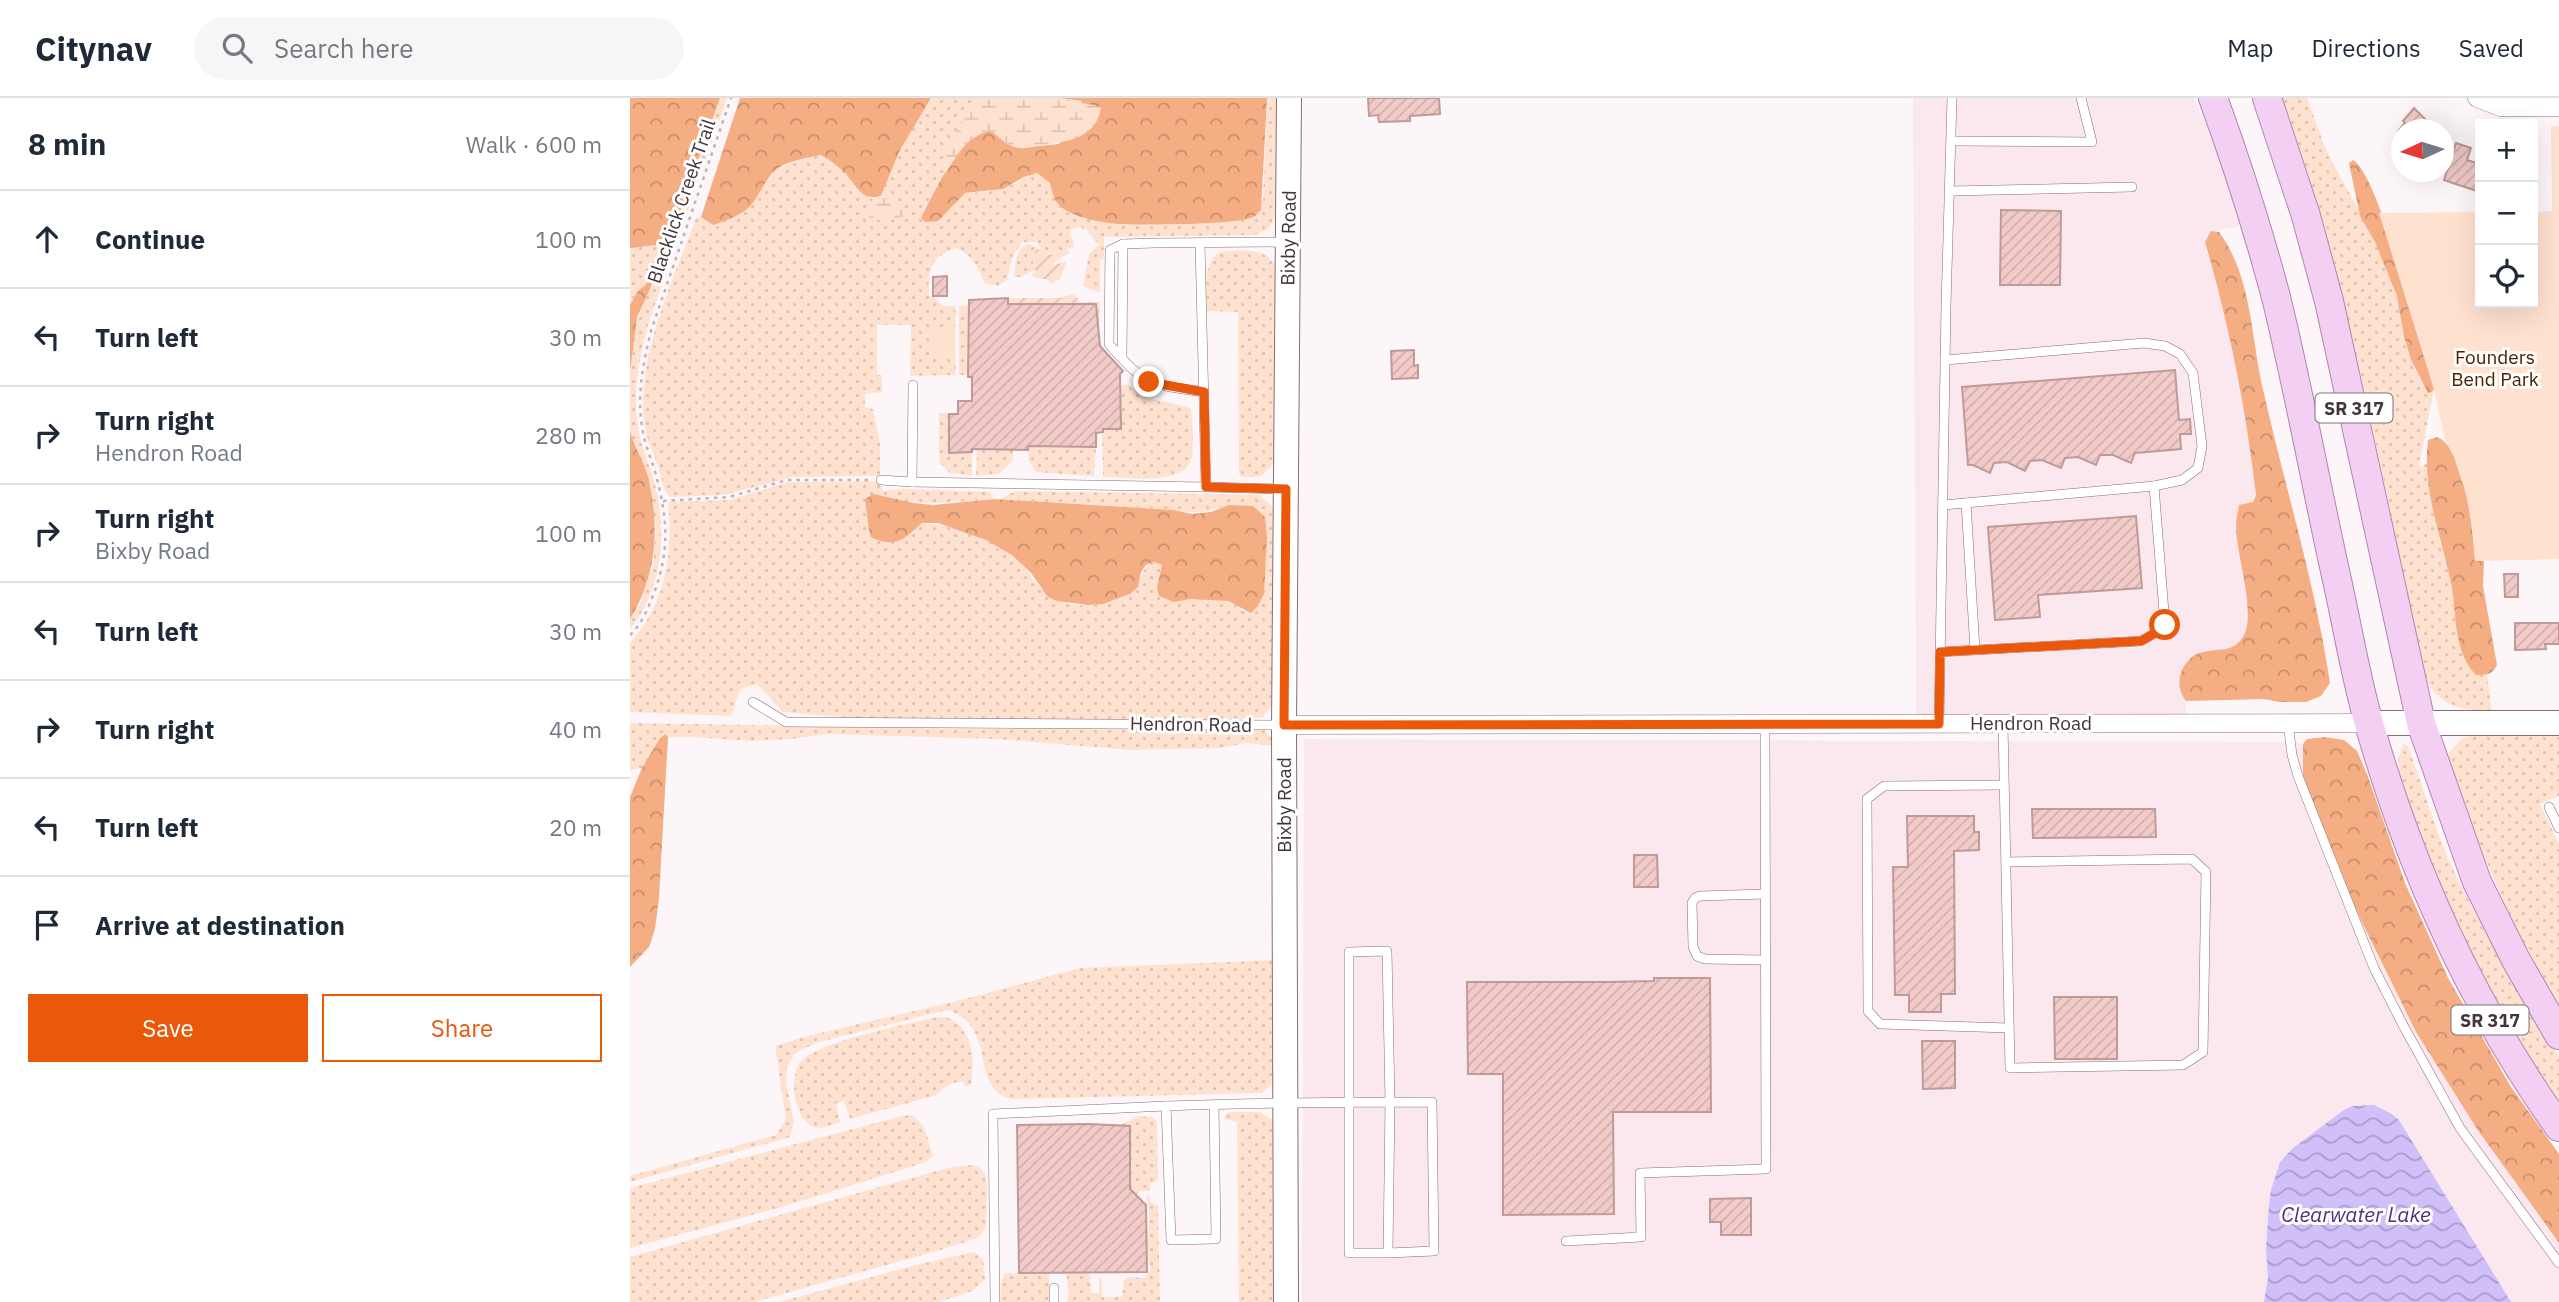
<!DOCTYPE html>
<html lang="en">
<head>
<meta charset="utf-8">
<style>
	:root { --surface:#fff; --page:#f6f6f7; --text:#1f2937; --muted:#747a83; --line:#e0e1e3; --accent:#ea580c }
	body { margin:0; font-family:"IBM Plex Sans",sans-serif; background:var(--page); color:var(--text) }
	.controls { position:absolute; right:21px; top:21px; display:grid; overflow:hidden; border-radius:0px; box-shadow:0 7px 28px #0002 }
	.controls button { width:63px; height:63px; display:grid; place-items:center; padding:0; border:0; border-bottom:2px solid var(--line); background:var(--surface); color:var(--text); font:35px sans-serif }
	.compass { position:absolute; left:1761px; top:21px; width:63px; height:63px; border-radius:50%; background:var(--surface); box-shadow:0 7px 28px #0002; rotate:266deg }
	.stop { position:absolute; width:21px; height:21px; margin:-16px; border:5px solid #ea580c; border-radius:50%; background:#fff }
	.stop.end { background:#ea580c; border-color:#fff; box-shadow:0 2px 7px #0008 }
	.list { margin:0; padding:0; list-style:none }
	h2 { display:flex; justify-content:space-between; align-items:center; height:91px; margin:0; padding:0 28px; font-size:30px }
	h2 small { font-size:23px; font-weight:400; color:var(--muted) }
	.list li { display:grid; grid-template-columns:46px 1fr auto; gap:21px; align-items:center; box-sizing:border-box; height:98px; padding:0 28px; border-top:2px solid var(--line) }
	.list b { display:block; font-size:26px; white-space:nowrap }
	.list p { margin:0; font-size:23px; white-space:nowrap; color:var(--muted) }
	.list em { font-size:23px; font-style:normal; color:var(--muted) }
	.actions { display:flex; gap:14px; padding:21px 28px }
	.actions a { flex:1; padding:16px 0; border:2px solid var(--accent); border-radius:0px; text-align:center; font-size:24px; color:var(--accent) }
	.actions .main { background:var(--accent); color:#fff }
	.icon { flex:none; width:38px; height:38px; fill:none; stroke:currentColor; stroke-width:2; stroke-linecap:round; stroke-linejoin:round }
	.map { position:relative; flex:none; width:1929px; height:1204px; overflow:hidden }
	header { display:flex; align-items:center; gap:42px; box-sizing:border-box; height:98px; padding:0 35px; background:var(--surface); border-bottom:2px solid var(--line) }
	header strong { font-size:33px }
	nav { display:flex; gap:38px; margin-inline-start:auto; font-size:24px }
	.search { width:490px; height:63px; background:var(--page); display:flex; align-items:center; gap:18px; box-sizing:border-box; padding:0 24px; border-radius:38px; color:var(--muted); font-size:26px }
	main { display:flex }
	aside { flex:1; background:var(--surface) }
	.map>svg:first-child { display:block }
	.built { fill:#fbe8ee }
	.grass { fill:url(#grass-dots) }
	.forest { fill:url(#forest-crowns) }
	.wetland { fill:url(#wetland-marsh) }
	.park { fill:#ffe1d0 }
	.garden { fill:url(#garden-furrows) }
	.water { fill:url(#water-waves) }
	.building { fill:url(#building-hatch); stroke:#bf9a98; stroke-width:2 }
	.lines { fill:none; stroke-linecap:round; stroke-linejoin:round }
	.lane-casing { stroke:#8a6a76; stroke-width:10 }
	.street-casing { stroke:#8a6a76; stroke-width:19 }
	.secondary-casing { stroke:#8a6a76; stroke-width:26 }
	.primary-casing { stroke:#b184af; stroke-width:30 }
	.path { stroke:#beb4b7; stroke-width:2.5; stroke-dasharray:3.5 5; stroke-linecap:butt }
	.lane { stroke:#fff; stroke-width:9 }
	.street { stroke:#fff; stroke-width:18 }
	.secondary { stroke:#fff; stroke-width:24 }
	.primary { stroke:#f4cff4; stroke-width:28 }
	.route { stroke:#ea580c; stroke-width:9 }
	.labels { text-anchor:middle; dominant-baseline:central; stroke-width:6; stroke-linejoin:round; paint-order:stroke }
	.shield { fill:#fff; stroke:#7c7276; stroke-width:2 }
	.shield-label { font-size:18px; font-weight:bold; fill:#44353b }
	.street-label { font-size:19px; fill:#44353b; stroke:#fff }
	.park-label { font-size:19px; fill:#4d2000; stroke:#fff }
	.water-label { font-size:21px; font-style:italic; fill:#4f2f81; stroke:#fff }
</style>
</head>
<body>
<header>
<strong>Citynav</strong>
<div class="search"><svg class="icon" aria-label="search" viewBox="0 0 24 24"><circle cx="10" cy="10" r="6"/><path d="M15 15l6 6"/></svg>Search here</div>
<nav><a>Map</a><a>Directions</a><a>Saved</a></nav>
</header>
<main>
<aside>
<h2>8 min<small>Walk · 600 m</small></h2>
<ul class="list">
<li><svg class="icon" aria-label="ahead" viewBox="0 0 24 24"><path d="M12 20V5M6 11l6-6 6 6"/></svg><div><b>Continue</b></div><em>100 m</em></li>
<li><svg class="icon" aria-label="left" viewBox="0 0 24 24"><path d="M17 20v-9H6M10 6l-5 5 5 5"/></svg><div><b>Turn left</b></div><em>30 m</em></li>
<li><svg class="icon" aria-label="right" viewBox="0 0 24 24"><path d="M7 20v-9h11M14 6l5 5-5 5"/></svg><div><b>Turn right</b><p>Hendron Road</p></div><em>280 m</em></li>
<li><svg class="icon" aria-label="right" viewBox="0 0 24 24"><path d="M7 20v-9h11M14 6l5 5-5 5"/></svg><div><b>Turn right</b><p>Bixby Road</p></div><em>100 m</em></li>
<li><svg class="icon" aria-label="left" viewBox="0 0 24 24"><path d="M17 20v-9H6M10 6l-5 5 5 5"/></svg><div><b>Turn left</b></div><em>30 m</em></li>
<li><svg class="icon" aria-label="right" viewBox="0 0 24 24"><path d="M7 20v-9h11M14 6l5 5-5 5"/></svg><div><b>Turn right</b></div><em>40 m</em></li>
<li><svg class="icon" aria-label="left" viewBox="0 0 24 24"><path d="M17 20v-9H6M10 6l-5 5 5 5"/></svg><div><b>Turn left</b></div><em>20 m</em></li>
<li><svg class="icon" aria-label="arrive" viewBox="0 0 24 24"><path d="M6 21V4h12l-3 4 3 4H6"/></svg><div><b>Arrive at destination</b></div></li>
</ul>
<div class="actions"><a class="main">Save</a><a>Share</a></div>
</aside>
<div class="map">
<svg width="1929" height="1204" viewBox="0 0 1929 1204">
	<defs>
		<pattern id="grass-dots" width="8" height="8" patternUnits="userSpaceOnUse" patternTransform="scale(1.75)"><rect width="8" height="8" fill="#ffe1d0"/><path d="M2 2h.1M6 6h.1" fill="none" stroke="#dcc2b4" stroke-width="1.8" stroke-linecap="round"/></pattern>
		<pattern id="forest-crowns" width="20" height="18" patternUnits="userSpaceOnUse" patternTransform="scale(1.75)"><rect width="20" height="18" fill="#f5ad83"/><path d="M2 6a3 3 0 1 1 6 0M12 15a3 3 0 1 1 6 0" fill="none" stroke="#c88e6c"/></pattern>
		<pattern id="wetland-marsh" width="20" height="14" patternUnits="userSpaceOnUse" patternTransform="scale(1.75)"><rect width="20" height="14" fill="#ffe1d0"/><path d="M1 5h8M5 5V1M11 12h8M15 12V8" fill="none" stroke="#dcc2b4"/></pattern>
		<pattern id="garden-furrows" width="10" height="10" patternUnits="userSpaceOnUse" patternTransform="scale(1.75)"><rect width="10" height="10" fill="#ffe1d0"/><path d="M-1 1l2-2M0 10L10 0M9 11l2-2" fill="none" stroke="#dcc2b4"/></pattern>
		<pattern id="water-waves" width="16" height="10" patternUnits="userSpaceOnUse" patternTransform="scale(1.75)"><rect width="16" height="10" fill="#d0bff9"/><path d="M0 5q4-4 8 0t8 0" fill="none" stroke="#aa9ccb"/></pattern>
		<pattern id="building-hatch" width="6" height="6" patternUnits="userSpaceOnUse" patternTransform="scale(1.75)"><rect width="6" height="6" fill="#f2cbc8"/><path d="M-1 1l2-2M0 6l6-6M5 7l2-2" fill="none" stroke="#d1afad"/></pattern>
	</defs>
	<rect width="100%" height="100%" fill="#fdf6f8"/>
	<g class="built">
		<polygon points="1283,0 1564,0 1590,61 1609,128 1581,134 1575,144 1596,221 1620,348 1626,397 1606,429 1619,519 1616,536 1608,546 1599,552 1566,557 1550,596 1556,603 1556,618 1286,620"/>
		<polygon points="674,641 1644,644 1673,646 1673,682 1728,816 1786,934 1847,1031 1929,1145 1929,1204 672,1204"/>
	</g>
	<g class="grass">
		<path d="M90 0H97L18 227C10 258 3 290 7 322 9 342 17 360 23 379 37 429 35 489 0 531V521L12 502 23 467 26 429 17 377 0 336V274L7 219 11 206 27 180 25 178 8 193 0 207V150H2L77 40Z"/>
		<path d="M301 0H429L452 3 328 56 306 89 291 120 335 95 357 94 388 85 394 79 407 75 420 85C422 94 424 103 431 109 466 136 570 124 613 122L633 102 637 0H650L645 120 638 131 625 137 474 139V161L470 162V195L453 188 459 156 469 147 455 130 454 133 450 128 441 132 439 137 443 141 434 153 416 156 406 144H393L383 157 377 182 368 188 355 185C347 169 343 157 326 150 299 159 298 173 299 198L304 199 313 208H326L325 233H320L304 256 314 260 325 256 326 277 280 278 281 227H247V277H252V294L235 296V309L243 311 250 346V378L162 379 94 397 40 399C32 392 31 375 27 365 23 355 18 344 16 334 1 269 44 181 66 120L71 119 83 127 122 106 133 87 147 71 168 62 191 57C201 63 210 69 218 78 227 89 230 95 243 101L238 122 266 121 276 114 251 98 269 54Z"/>
		<path d="M1652 0H1677C1686 23 1693 48 1705 69 1726 108 1755 156 1767 199 1771 212 1771 227 1774 241 1779 259 1787 279 1798 294H1802L1804 291 1789 367 1793 369 1797 363 1808 436 1821 482 1824 515 1846 577H1857L1862 614C1829 611 1810 610 1794 578 1754 384 1718 188 1652 0Z"/>
		<path d="M398 146 407 150 403 161 404 172 391 179H384C386 166 384 152 398 146Z"/>
		<path d="M592 153C615 153 638 148 648 173L646 360 642 368 630 379H611L609 375 608 214 577 213C577 193 571 163 592 153Z"/>
		<polygon points="329,208 339,208 338,277 329,277"/>
		<path d="M493 287H498L517 300 561 310C562 325 564 344 562 359 556 390 495 378 473 379L472 334 473 331H491L490 292Z"/>
		<polygon points="309,315 319,315 319,354 342,354 342,378 320,375 309,364"/>
		<polygon points="398,348 466,349 464,378 406,374 399,363"/>
		<polygon points="347,351 383,352 383,362 369,376 346,378"/>
		<path d="M250 383 253 393 274 391 360 394 364 401C318 404 288 410 243 396L286 430 291 425C321 426 357 439 382 457 396 468 402 483 414 493 437 514 474 509 500 496 515 488 505 473 524 464L532 467 527 490 544 504C565 500 597 497 614 513L634 496V479L599 407C579 414 565 416 544 412L371 401 385 393 629 397 641 407 646 415 644 605 633 619 628 620 570 622 233 621 153 614 128 587C101 588 111 600 101 618L0 614V545C35 507 44 454 38 404L99 402 158 384Z"/>
		<polygon points="0,625 359,631 634,632 642,640 644,648 617,645 589,650 500,652 367,641 198,636 161,641 121,643 64,639 38,639 36,636 30,640 12,670 0,672"/>
		<path d="M1929 633V698L1910 706 1929 746V907C1883 832 1849 750 1819 667V655L1832 641 1842 637Z"/>
		<polygon points="1773,646 1778,648 1812,746 1827,780 1857,838 1929,959 1929,1011 1830,842 1770,687 1768,662"/>
		<path d="M647 862 645 984 632 995 384 1001C336 994 371 928 317 912L185 945 164 956 157 969 156 983 164 1024 160 1039 0 1084V1078L146 1037 156 1021 145 948 178 938 335 901 450 870Z"/>
		<path d="M316 919C343 929 345 960 341 986L336 989 333 983C324 984 312 989 307 997L220 1021 214 1003 206 1005 210 1024C204 1026 196 1030 189 1030 164 1028 157 976 172 962 192 943 271 928 301 920Z"/>
		<polygon points="600,1014 630,1014 643,1022 647,1204 609,1204 607,1024 594,1021 596,1015"/>
		<polygon points="283,1017 294,1029 303,1058 296,1064 159,1107 0,1150 0,1090 272,1018"/>
		<polygon points="508,1018 523,1019 527,1024 528,1082 520,1086 520,1093 510,1093 505,1097 500,1096 500,1028 489,1028"/>
		<polygon points="342,1067 349,1069 355,1076 357,1089 356,1127 353,1134 347,1140 314,1151 124,1204 0,1204 0,1159 299,1075 323,1069"/>
		<path d="M519 1097 521 1105 528 1107 530 1204H437L439 1195 436 1175 460 1174 461 1195H469V1180H471L472 1199H492L494 1182 498 1179 514 1180 521 1172C513 1149 524 1119 516 1098Z"/>
		<polygon points="344,1154 353,1161 355,1181 342,1193 308,1204 149,1204 290,1166"/>
		<polygon points="375,1175 419,1175 420,1204 370,1204 371,1185"/>
	</g>
	<g class="forest">
		<polygon points="0,0 90,0 39,145 2,150 0,150"/>
		<path d="M110 0H301L269 54 251 98C231 104 227 87 215 75 208 68 200 62 191 57 177 60 161 62 148 70 136 79 131 95 122 106 111 118 97 122 83 127L71 119Z"/>
		<path d="M429 0H637L631 112C629 114 626 118 623 119 607 127 510 127 488 126 471 124 445 120 431 109 424 103 422 94 420 85L407 75 394 79 373 91 335 95 308 123 295 124 291 120C301 100 328 43 349 35 353 34 357 34 361 33L376 45 389 50 429 46 452 3Z"/>
		<path d="M1723 62C1749 76 1793 254 1804 291L1802 294 1798 295 1781 262 1774 239 1767 198 1745 144 1730 118 1719 65Z"/>
		<path d="M1581 133 1589 134C1621 177 1621 236 1632 287 1654 386 1685 484 1700 585L1691 598 1676 604H1649L1634 601 1556 603C1544 589 1549 567 1565 557 1582 548 1601 558 1613 539 1627 517 1606 456 1606 428 1606 421 1608 414 1609 407L1623 404 1626 397C1616 312 1599 226 1575 144Z"/>
		<polygon points="26,178 7,219 0,274 0,207 8,193"/>
		<path d="M0 333C4 349 14 363 18 379 30 429 27 478 0 521Z"/>
		<path d="M1807 339C1836 350 1843 435 1845 463H1854L1853 488 1867 567C1862 577 1857 577 1846 577 1822 553 1827 510 1820 480 1810 436 1792 388 1798 342Z"/>
		<path d="M243 396 284 405 303 407 365 401 544 412 562 416 581 414 599 407 623 408 635 419 637 440 634 496 627 509 621 515 598 503 561 501 544 504 529 498 527 490 532 467 524 464 516 467 511 474 508 489 500 496 473 506 458 507 427 503 418 499 401 475 382 457 356 442 308 425H292C274 441 268 450 242 440L239 432 235 401Z"/>
		<polygon points="36,636 38,639 29,800 25,831 19,849 0,869 0,699 12,670 30,640"/>
		<polygon points="1695,639 1714,642 1727,653 1737,676 1775,785 1818,880 1881,989 1929,1056 1929,1145 1847,1031 1786,934 1728,816 1673,682 1673,646 1677,641"/>
	</g>
	<g class="wetland">
		<path d="M350 0C388 0 436 0 471 9 467 40 438 44 411 47 405 48 396 51 389 50 378 49 370 38 361 33 337 37 327 58 315 76 311 49 334 21 350 0Z"/>
		<polygon points="251,98 276,114 280,116 266,121 238,123 243,101"/>
	</g>
	<g class="park">
		<polygon points="1921,28 1929,28 1929,461 1845,463 1843,431 1836,396 1824,359 1815,342 1804,291 1749,115 1850,114 1850,205 1903,205 1903,114 1922,113"/>
		<polygon points="316,229 325,233 325,256 314,260 303,256 303,234"/>
	</g>
	<g class="garden">
		<polygon points="443,141 444,149 437,151 439,155 423,165 424,167 437,163 430,181 421,186 418,182 404,179 402,176 407,173 404,172 403,161 407,150 409,152 411,150 418,157 433,153"/>
		<polygon points="444,196 450,204 470,204 469,228 467,228 466,206 378,206 378,200 429,200"/>
	</g>
	<polygon class="water" points="1744,1007 1760,1015 1769,1022 1881,1204 1634,1204 1638,1179 1636,1151 1639,1107 1641,1092 1650,1064 1663,1050 1714,1012 1722,1008"/>
	<g class="building">
		<polygon points="738,0 809,0 810,16 780,18 780,23 749,24 748,17 739,18"/>
		<polygon points="1784,10 1797,23 1789,32 1769,32 1775,25 1773,23"/>
		<polygon points="1826,45 1841,50 1837,62 1850,66 1850,94 1814,82"/>
		<polygon points="1371,112 1431,113 1430,187 1370,187"/>
		<polygon points="317,178 317,198 303,198 303,179"/>
		<polygon points="378,200 378,206 466,206 470,248 493,273 490,276 491,331 473,331 473,334 466,335 466,349 398,348 398,352 342,351 342,354 319,355 319,316 328,316 328,303 342,303 342,279 338,279 339,202"/>
		<polygon points="784,252 784,268 788,267 788,280 762,281 761,253"/>
		<polygon points="1545,272 1549,322 1560,321 1561,336 1550,336 1551,351 1505,355 1501,365 1483,357 1470,357 1466,367 1448,359 1435,360 1431,370 1412,362 1400,363 1395,373 1377,364 1364,365 1360,375 1343,367 1338,367 1332,289"/>
		<polygon points="1506,418 1512,490 1408,497 1410,519 1365,522 1358,429"/>
		<polygon points="1874,476 1888,476 1888,499 1875,499"/>
		<polygon points="1885,525 1929,525 1929,546 1915,546 1916,551 1885,552"/>
		<polygon points="1402,711 1525,711 1526,739 1403,740"/>
		<polygon points="1277,718 1344,718 1344,734 1349,734 1349,752 1324,753 1325,896 1311,896 1311,914 1279,914 1279,897 1265,897 1263,769 1278,769"/>
		<polygon points="1004,757 1027,757 1028,789 1004,789"/>
		<polygon points="1024,880 1080,880 1081,1014 983,1014 984,1116 873,1117 873,976 838,976 837,884 979,884 1024,883"/>
		<polygon points="1424,899 1487,899 1487,961 1425,961"/>
		<polygon points="1292,943 1325,943 1325,990 1293,991"/>
		<polygon points="459,1026 500,1028 500,1091 516,1107 517,1174 389,1175 387,1027"/>
		<polygon points="1121,1100 1121,1137 1091,1137 1091,1124 1080,1124 1080,1101"/>
	</g>
	<g class="lines">
		<g class="lane-casing">
			<g id="lane">
				<polyline points="1322,43 1462,44 1451,0"/>
				<polyline points="1320,93 1502,89"/>
				<polyline points="570,146 576,389 654,391"/>
				<polyline points="492,260 493,146"/>
				<polyline points="1315,262 1514,245 1535,248 1550,256 1563,275 1572,348 1568,370 1552,382 1524,388"/>
				<polyline points="283,287 282,384 576,389"/>
				<path d="M574 294C520 286 515 288 479 246L480 152 493 146 525 145 657 144"/>
				<polyline points="251,382 282,384"/>
				<polyline points="1336,405 1345,552"/>
				<polyline points="1310,554 1511,543 1525,535 1535,527 1524,388 1313,407"/>
				<polyline points="123,604 156,624 651,627"/>
				<polyline points="1658,625 1662,657 1668,678 1744,870 1774,929 1830,1030 1929,1165"/>
				<polyline points="1309,626 1316,208 1322,0"/>
				<polyline points="1373,626 1380,970 1553,967 1573,954 1576,774 1562,761 1376,764"/>
				<polyline points="1374,687 1254,688 1237,701 1238,913 1250,926 1379,930"/>
				<polyline points="1919,709 1929,730"/>
				<polyline points="1135,796 1070,798 1065,800 1062,805 1063,849 1067,858 1075,861 1135,862"/>
				<path d="M584 1007 586 1141 541 1142 536 1008C625 1005 713 1004 802 1004L804 1153 758 1155 760 1004 757 853 719 854V1155H758"/>
				<polyline points="936,1143 1011,1139 1010,1075 1136,1071 1135,627"/>
				<polyline points="365,1204 363,1016 536,1008"/>
				<polyline points="424,1204 424,1190"/>
			</g>
		</g>
		<g class="street-casing">
			<g id="street">
				<polyline points="1847,0 1870,9 1929,9"/>
				<polyline points="654,627 1739,625"/>
			</g>
		</g>
		<g class="secondary-casing">
			<g id="secondary">
				<polyline points="1739,625 1929,625"/>
				<polyline points="656,1204 654,627 659,0"/>
			</g>
		</g>
		<g class="primary-casing">
			<g id="primary">
				<path d="M1583 0C1607 65 1628 132 1646 199 1668 289 1685 382 1705 473 1717 525 1725 578 1740 629 1781 772 1842 907 1929 1029"/>
				<polyline points="1637,0 1676,118 1699,203 1791,625 1847,784 1886,862 1929,937"/>
			</g>
		</g>
		<g class="path">
			<polyline points="33,403 99,399 157,382 241,382"/>
			<path d="M0 537C12 526 18 510 24 495 41 450 37 416 24 370 20 358 15 346 13 334 6 300 13 266 21 233L101 0"/>
		</g>
		<use href="#lane" class="lane"/>
		<use href="#street" class="street"/>
		<use href="#secondary" class="secondary"/>
		<use href="#primary" class="primary"/>
	</g>
	<g class="lines">
		<polyline class="route" points="519,284 574,294 576,389 656,391 654,627 1309,626 1310,554 1511,543 1525,535 1535,527"/>
	</g>
	<g class="labels">
		<g class="shield">
			<rect x="1685.5" y="295.5" width="77" height="29" rx="5"/>
			<rect x="1821.5" y="907.5" width="77" height="29" rx="5"/>
		</g>
		<g class="shield-label">
			<text x="1724" y="310">SR 317</text>
			<text x="1860" y="922">SR 317</text>
		</g>
		<g class="street-label">
			<text transform="translate(51 103) rotate(-71)">Blacklick Creek Trail</text>
			<text transform="translate(658 140) rotate(-89)">Bixby Road</text>
			<text x="1401" y="625">Hendron Road</text>
			<text transform="translate(561 626) rotate(1)">Hendron Road</text>
			<text transform="translate(654 707) rotate(-90)">Bixby Road</text>
		</g>
		<g class="park-label">
			<text x="1865" y="259">Founders<tspan x="1865" dy="22">Bend Park</tspan></text>
		</g>
		<g class="water-label">
			<text x="1726" y="1116">Clearwater Lake</text>
		</g>
	</g>
</svg>
<div class="controls">
<button>+</button>
<button>−</button>
<button><svg class="icon" aria-label="locate" viewBox="0 0 24 24"><circle cx="12" cy="12" r="6"/><path d="M12 2v4M12 18v4M2 12h4M18 12h4"/></svg></button>
</div>
<svg class="compass" viewBox="-18 -18 36 36"><path d="M0-13l5 13h-10z" fill="#e53935"/><path d="M0 13l5-13h-10z" fill="#747a83"/></svg>
<div class="stop" style="left:1535px;top:527px"></div>
<div class="stop end" style="left:519px;top:284px"></div>
</div>
</main>
</body>
</html>
